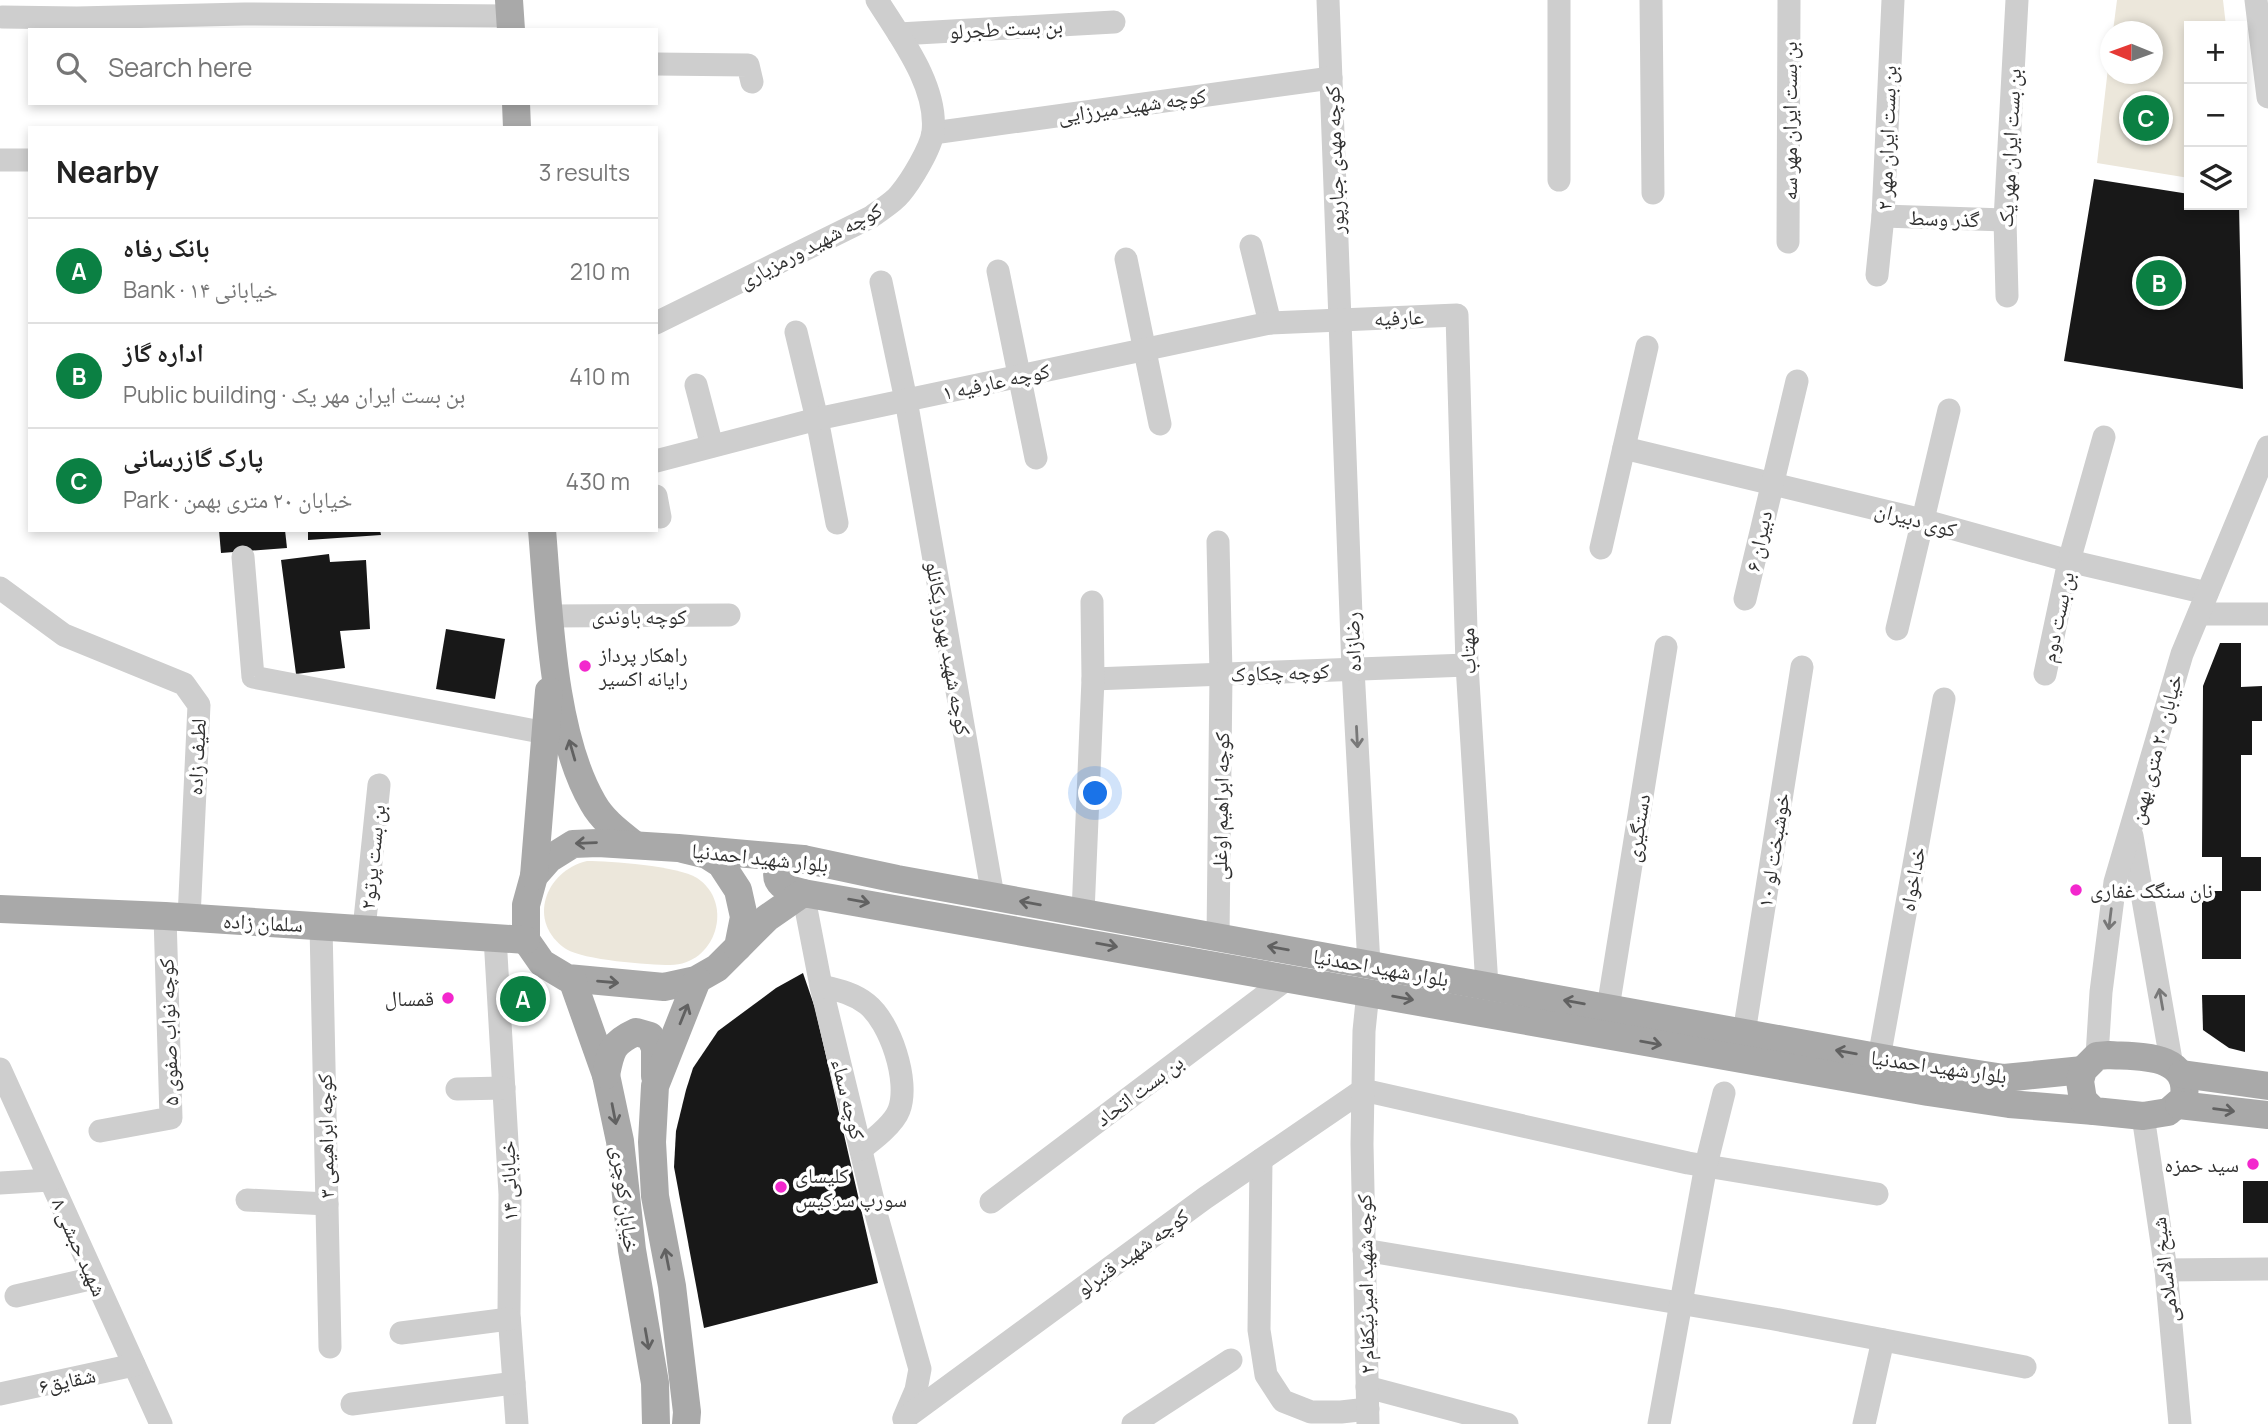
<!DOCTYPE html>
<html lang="en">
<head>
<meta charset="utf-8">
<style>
	:root { --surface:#fff; --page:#f2f2f2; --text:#222; --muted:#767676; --line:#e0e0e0; --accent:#0b8043 }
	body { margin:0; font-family:Manrope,"Noto Naskh Arabic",sans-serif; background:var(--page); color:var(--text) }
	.controls { position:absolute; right:21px; top:21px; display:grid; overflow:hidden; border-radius:0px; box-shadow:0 4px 10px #0003 }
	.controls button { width:63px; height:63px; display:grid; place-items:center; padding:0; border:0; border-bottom:2px solid var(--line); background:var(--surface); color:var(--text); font:35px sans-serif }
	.compass { position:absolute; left:2100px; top:21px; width:63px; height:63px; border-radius:50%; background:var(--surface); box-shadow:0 4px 10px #0003; rotate:271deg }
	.you { position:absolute; left:1096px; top:794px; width:24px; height:24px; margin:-18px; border:5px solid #fff; border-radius:50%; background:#1a73e8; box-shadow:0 0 0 10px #1a73e833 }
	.badge { display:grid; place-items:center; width:46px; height:46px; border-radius:50%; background:var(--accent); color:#fff; font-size:23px; font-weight:700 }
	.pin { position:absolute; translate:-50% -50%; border:4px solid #fff; box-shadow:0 2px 7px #0006 }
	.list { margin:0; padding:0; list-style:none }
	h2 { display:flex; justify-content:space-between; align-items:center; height:91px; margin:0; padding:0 28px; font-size:30px }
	h2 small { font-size:23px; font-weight:400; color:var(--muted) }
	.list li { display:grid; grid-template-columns:46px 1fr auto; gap:21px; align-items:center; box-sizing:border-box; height:105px; padding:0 28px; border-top:2px solid var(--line) }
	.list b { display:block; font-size:26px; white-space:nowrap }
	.list p { margin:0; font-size:23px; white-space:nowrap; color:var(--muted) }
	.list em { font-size:23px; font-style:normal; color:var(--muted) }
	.icon { flex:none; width:38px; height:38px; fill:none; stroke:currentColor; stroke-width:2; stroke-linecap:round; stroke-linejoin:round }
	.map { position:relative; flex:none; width:2268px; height:1424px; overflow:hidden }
	.search { position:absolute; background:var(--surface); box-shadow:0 4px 10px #0003; left:28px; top:28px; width:630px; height:77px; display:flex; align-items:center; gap:18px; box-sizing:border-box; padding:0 24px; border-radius:0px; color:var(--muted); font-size:26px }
	.panel { position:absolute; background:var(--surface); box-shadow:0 4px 10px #0003; left:28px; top:126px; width:630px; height:406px; border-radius:0px }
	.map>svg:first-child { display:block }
	.green { fill:#ece7db }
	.building { fill:#181818 }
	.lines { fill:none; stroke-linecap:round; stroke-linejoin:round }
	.minor { stroke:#cecece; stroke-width:23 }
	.major { stroke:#a9a9a9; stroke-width:28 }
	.oneway { stroke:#787878 }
	.oneway2 { stroke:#616161 }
	.poi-dot { fill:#f327cd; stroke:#fff; stroke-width:2.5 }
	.labels { text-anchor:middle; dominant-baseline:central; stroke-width:7; stroke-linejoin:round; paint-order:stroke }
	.street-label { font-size:21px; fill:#313131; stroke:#fff }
	.poi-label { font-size:21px; fill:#313131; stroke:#fff; text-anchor:start }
</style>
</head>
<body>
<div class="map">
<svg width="2268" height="1424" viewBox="0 0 2268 1424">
	<rect width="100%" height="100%" fill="#fff"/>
	<g class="green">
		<polygon points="2117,0 2223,0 2226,26 2189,26 2189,178 2097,163 2110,51 2110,74 2152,74 2152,32 2113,31"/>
		<path d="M587 861C610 861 678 866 697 878 735 903 716 965 670 965 649 965 583 960 566 949 526 922 545 871 587 861Z"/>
	</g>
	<g class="building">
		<polygon points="2094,179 2189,194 2189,205 2239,205 2243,389 2064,361"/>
		<polygon points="219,530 285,530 287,548 221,553"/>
		<polygon points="308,530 380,530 381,535 308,540"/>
		<polygon points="329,554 330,562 366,560 370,629 340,631 345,668 296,674 281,560"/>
		<polygon points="446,629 505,639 495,699 436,689"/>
		<polygon points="2220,643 2241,643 2241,687 2262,686 2262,721 2252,721 2252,755 2241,755 2241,857 2261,857 2261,891 2241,891 2241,959 2202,959 2202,891 2222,891 2222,857 2202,857 2203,686"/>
		<polygon points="803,973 815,1008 878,1283 704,1328 674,1167 676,1131 686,1090 693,1068 718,1031 776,988"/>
		<polygon points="2202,995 2245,995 2245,1052 2229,1048 2203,1030"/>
		<rect x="2243" y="1181" width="25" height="42"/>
	</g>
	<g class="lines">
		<g class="minor">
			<polyline points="1328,0 1353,669 1369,965"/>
			<polyline points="1651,0 1653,193"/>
			<polyline points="2256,0 2268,97"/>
			<polyline points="2,17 77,18 244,14 510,16"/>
			<polyline points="899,34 1114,22"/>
			<polyline points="656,64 748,65 752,82"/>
			<polyline points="933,133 1331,78"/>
			<polyline points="0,160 30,160"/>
			<polyline points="1559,180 1559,0"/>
			<polyline points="1883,216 2005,220"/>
			<polyline points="1788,242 1789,0"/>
			<polyline points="1251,246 1270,323"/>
			<polyline points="1126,259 1160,424"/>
			<polyline points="998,271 1036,458"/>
			<polyline points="1877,275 1883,216 1893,0"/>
			<polyline points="881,282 906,400 993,896"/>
			<polyline points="2007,296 2005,220 2017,0"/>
			<path d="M656 323 871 217C880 210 893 203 900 194 911 181 931 148 933 132 938 86 900 37 877 0"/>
			<polyline points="796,332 817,419 837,523"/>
			<polyline points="696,385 712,446"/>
			<polyline points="1624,448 1922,520 2069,561 2207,593"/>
			<polyline points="656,461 817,419 1270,323 1457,315 1467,665 1487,986"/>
			<polyline points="656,496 660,517"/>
			<polyline points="1218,542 1221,674 1218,938"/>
			<polyline points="1601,548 1647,347"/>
			<polyline points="243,557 253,677 546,733"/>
			<polyline points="0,588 64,635 184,684 199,705 189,918"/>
			<polyline points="1745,599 1797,381"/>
			<polyline points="2199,614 2268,614"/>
			<polyline points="549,616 729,615"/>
			<polyline points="1897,629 1949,410"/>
			<polyline points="2045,674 2069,561 2104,437"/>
			<polyline points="1093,679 1467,665"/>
			<polyline points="2132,836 2172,1066"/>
			<polyline points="803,893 821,986 877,1217 920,1369 916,1390 904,1418"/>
			<polyline points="1083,913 1093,679 1092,602"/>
			<polyline points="321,926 330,1347"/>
			<polyline points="364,929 379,785"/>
			<polyline points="495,937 510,1194 509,1314 517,1424"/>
			<path d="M821 986C838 990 853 993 867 1004 890 1022 910 1081 899 1110 894 1124 873 1140 861 1149"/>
			<polyline points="1608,1008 1666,647"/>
			<polyline points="1744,1033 1802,667"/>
			<polyline points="2097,1056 2101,992 2115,882 2182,654 2268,447"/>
			<polyline points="1879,1058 1944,699"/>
			<polyline points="0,1069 161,1424"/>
			<polyline points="457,1089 504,1088"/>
			<polyline points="2143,1116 2166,1270 2180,1424"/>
			<polyline points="100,1131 171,1118 165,916"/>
			<polyline points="1261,1160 1259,1330 1266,1375 1283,1401 1311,1412 1341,1412 1368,1409"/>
			<polyline points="0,1183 50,1180"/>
			<polyline points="247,1200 327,1204"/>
			<polyline points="991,1202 1288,978"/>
			<polyline points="1364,1250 1774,1319 2025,1367"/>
			<polyline points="2166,1270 2268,1269"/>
			<polyline points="16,1296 94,1278"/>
			<polyline points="401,1333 509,1319"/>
			<polyline points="1367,1387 1507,1424"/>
			<polyline points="0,1394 134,1365"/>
			<polyline points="352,1404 514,1383"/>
			<polyline points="904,1419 1205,1198 1363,1090 1688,1163 1877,1194"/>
			<polyline points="1133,1424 1231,1360"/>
			<polyline points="1368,1424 1362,1144 1364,1031 1368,992"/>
			<polyline points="1659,1424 1706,1165 1724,1093"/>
			<polyline points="1864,1424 1883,1340"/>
		</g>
		<g class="major">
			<polyline points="509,0 511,30"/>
			<polyline points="516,103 517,128"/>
			<path d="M542 530C549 611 552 733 593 803 603 821 620 833 635 845"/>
			<polyline points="678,848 707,855 721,864 738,890 744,917 738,947 717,968 696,980 664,987 567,978 542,963 526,940 526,905 534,876 549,859 573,844 598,843 678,848 803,859 897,879 1926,1066 2004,1078 2083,1070"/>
			<path d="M803 859 780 864C771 884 786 889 803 893"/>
			<polyline points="534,876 549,691"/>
			<polyline points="0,909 165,916 526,940"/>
			<polyline points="738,947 767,918 803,893 1928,1092 2009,1104 2094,1111"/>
			<polyline points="572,979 606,1075 620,1141 632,1250 655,1383 656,1424"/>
			<path d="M2109 1055C2140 1057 2190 1053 2184 1098L2168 1112 2143 1116 2094 1111 2083 1100 2080 1081 2083 1070 2097 1056Z"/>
			<polyline points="2182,1074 2268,1086"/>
			<path d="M606 1075C611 1050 612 1043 636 1032L650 1036 655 1048V1076"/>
			<polyline points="2179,1105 2268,1115"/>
			<polyline points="686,1424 687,1412 672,1286 655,1196 652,1142 655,1086 697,980"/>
		</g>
	</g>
	<defs><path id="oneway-shaft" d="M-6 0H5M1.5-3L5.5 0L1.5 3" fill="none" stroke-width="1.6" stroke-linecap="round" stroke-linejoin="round" transform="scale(1.75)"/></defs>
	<g class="oneway">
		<use href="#oneway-shaft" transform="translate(1357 737) rotate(87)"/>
		<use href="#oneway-shaft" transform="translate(2110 919) rotate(97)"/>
		<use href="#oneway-shaft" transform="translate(2161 999) rotate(-100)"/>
	</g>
	<g class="oneway2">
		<use href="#oneway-shaft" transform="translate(572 750) rotate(-106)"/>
		<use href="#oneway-shaft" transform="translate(586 843) rotate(178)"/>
		<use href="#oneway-shaft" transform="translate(859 901) rotate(10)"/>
		<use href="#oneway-shaft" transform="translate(1030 903) rotate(-170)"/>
		<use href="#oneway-shaft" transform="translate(1107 945) rotate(10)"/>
		<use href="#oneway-shaft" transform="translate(1278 948) rotate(-170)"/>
		<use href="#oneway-shaft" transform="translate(608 982) rotate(5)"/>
		<use href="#oneway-shaft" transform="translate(1403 998) rotate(10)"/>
		<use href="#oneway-shaft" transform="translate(1574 1002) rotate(-170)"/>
		<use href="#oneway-shaft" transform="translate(684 1014) rotate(-68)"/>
		<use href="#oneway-shaft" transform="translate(1651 1043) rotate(10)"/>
		<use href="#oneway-shaft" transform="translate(1846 1052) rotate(-170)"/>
		<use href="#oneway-shaft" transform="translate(2224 1110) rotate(7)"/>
		<use href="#oneway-shaft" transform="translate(614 1114) rotate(79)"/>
		<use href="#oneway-shaft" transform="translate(667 1259) rotate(-101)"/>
		<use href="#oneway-shaft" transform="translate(647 1339) rotate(80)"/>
	</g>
	<g class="poi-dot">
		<circle cx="585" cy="666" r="7"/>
		<circle cx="2076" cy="890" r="7"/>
		<circle cx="448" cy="998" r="7"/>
		<circle cx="2253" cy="1164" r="7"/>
		<circle cx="781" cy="1187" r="7"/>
	</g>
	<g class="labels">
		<g class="street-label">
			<text transform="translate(1006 28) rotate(-3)">بن بست طجرلو</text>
			<text transform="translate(1132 105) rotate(-8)">کوچه شهید میرزایی</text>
			<text transform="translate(1789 121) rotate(-90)">بن بست ایران مهر سه</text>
			<text transform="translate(1886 138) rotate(-88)">۲ بن بست ایران مهر</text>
			<text transform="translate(2009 148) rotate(-87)">بن بست ایران مهر یک</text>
			<text transform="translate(1334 160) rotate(-92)">کوچه مهدی جبارپور</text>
			<text transform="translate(1944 218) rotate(2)">گذر وسط</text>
			<text transform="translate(810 245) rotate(-28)">کوچه شهید ورمزیاری</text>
			<text transform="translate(1399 317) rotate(-2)">عارفیه</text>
			<text transform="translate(996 381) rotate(-12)">کوچه عارفیه ۱</text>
			<text transform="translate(1916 519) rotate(15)">کوی دبیران</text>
			<text transform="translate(1758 541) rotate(-78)">دبیران ۶</text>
			<text x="639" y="616">کوچه باوندی</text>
			<text transform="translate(2057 617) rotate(-78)">بن بست دوم</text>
			<text transform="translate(1352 642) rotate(-92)">رضازاده</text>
			<text transform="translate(949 648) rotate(80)">کوچه شهید بهروز یکانلو</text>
			<text transform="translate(1467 651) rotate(-92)">مهتاب</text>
			<text transform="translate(1280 672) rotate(-2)">کوچه چکاوک</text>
			<text transform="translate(2155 749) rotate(-75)">خیابان ۲۰ متری بهمن</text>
			<text transform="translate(196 757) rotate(-87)">لطیف زاده</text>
			<text transform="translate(1220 806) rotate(-89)">کوچه ابراهیم اوغلی</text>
			<text transform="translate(1637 828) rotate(-81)">دستگیری</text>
			<text transform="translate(1773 850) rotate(-81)">خوشبخت لو ۱۰</text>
			<text transform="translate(372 857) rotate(-84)">بن بست پرتو۲</text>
			<text transform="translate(760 857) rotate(6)">بلوار شهید احمدنیا</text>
			<text transform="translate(1912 879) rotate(-80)">خداخواه</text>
			<text transform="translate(263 922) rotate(3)">سلمان زاده</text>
			<text transform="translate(1381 967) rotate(10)">بلوار شهید احمدنیا</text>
			<text transform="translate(168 1032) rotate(-92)">کوچه نواب صفوی ۵</text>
			<text transform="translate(1939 1066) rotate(8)">بلوار شهید احمدنیا</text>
			<text transform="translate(1139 1090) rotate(-37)">بن بست اتحاد</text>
			<text transform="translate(849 1099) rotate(76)">کوچه سماء</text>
			<text transform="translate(325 1136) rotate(-91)">کوچه ابراهیمی ۳</text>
			<text transform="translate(508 1181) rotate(-92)">خیابانی ۱۴</text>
			<text transform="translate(626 1199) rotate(83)">خیابان کوچری</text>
			<text transform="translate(80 1247) rotate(66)">شهید حبشی ۸</text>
			<text transform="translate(1132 1252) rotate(-36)">کوچه شهید قنبرلو</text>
			<text transform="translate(2164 1270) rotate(-97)">شیخ الاسلامی</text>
			<text transform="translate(1365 1284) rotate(-91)">کوچه شهید امیرنیکفام ۲</text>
			<text transform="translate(67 1380) rotate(-12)">شقایق۶</text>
		</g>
		<g class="poi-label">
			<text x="599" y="654">راهکار پرداز<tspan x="599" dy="24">رایانه اکسیر</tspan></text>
			<text x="2090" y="890">نان سنگک غفاری</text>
			<text x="434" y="998" text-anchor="end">قمسال</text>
			<text x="2239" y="1164" text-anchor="end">سید حمزه</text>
			<text x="795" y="1175">کلیسای<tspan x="795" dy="24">سورپ سرکیس</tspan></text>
		</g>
	</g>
</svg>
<div class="controls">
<button>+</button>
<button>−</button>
<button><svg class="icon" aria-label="layers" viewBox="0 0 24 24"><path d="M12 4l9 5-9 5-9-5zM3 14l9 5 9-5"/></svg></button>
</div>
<svg class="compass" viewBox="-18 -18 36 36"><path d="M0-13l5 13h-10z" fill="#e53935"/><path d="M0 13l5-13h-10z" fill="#767676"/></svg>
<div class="you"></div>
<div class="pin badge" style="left:523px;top:999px">A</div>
<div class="pin badge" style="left:2159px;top:283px">B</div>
<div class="pin badge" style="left:2146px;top:118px">C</div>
<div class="search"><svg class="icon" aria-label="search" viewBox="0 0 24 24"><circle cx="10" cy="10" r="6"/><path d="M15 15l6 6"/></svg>Search here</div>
<section class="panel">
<h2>Nearby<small>3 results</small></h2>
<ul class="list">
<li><span class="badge">A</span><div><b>بانک رفاه</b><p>Bank · خیابانی ۱۴</p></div><em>210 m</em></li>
<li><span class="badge">B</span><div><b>اداره گاز</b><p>Public building · بن بست ایران مهر یک</p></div><em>410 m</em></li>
<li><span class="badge">C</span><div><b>پارک گازرسانی</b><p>Park · خیابان ۲۰ متری بهمن</p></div><em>430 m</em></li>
</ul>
</section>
</div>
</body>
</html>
